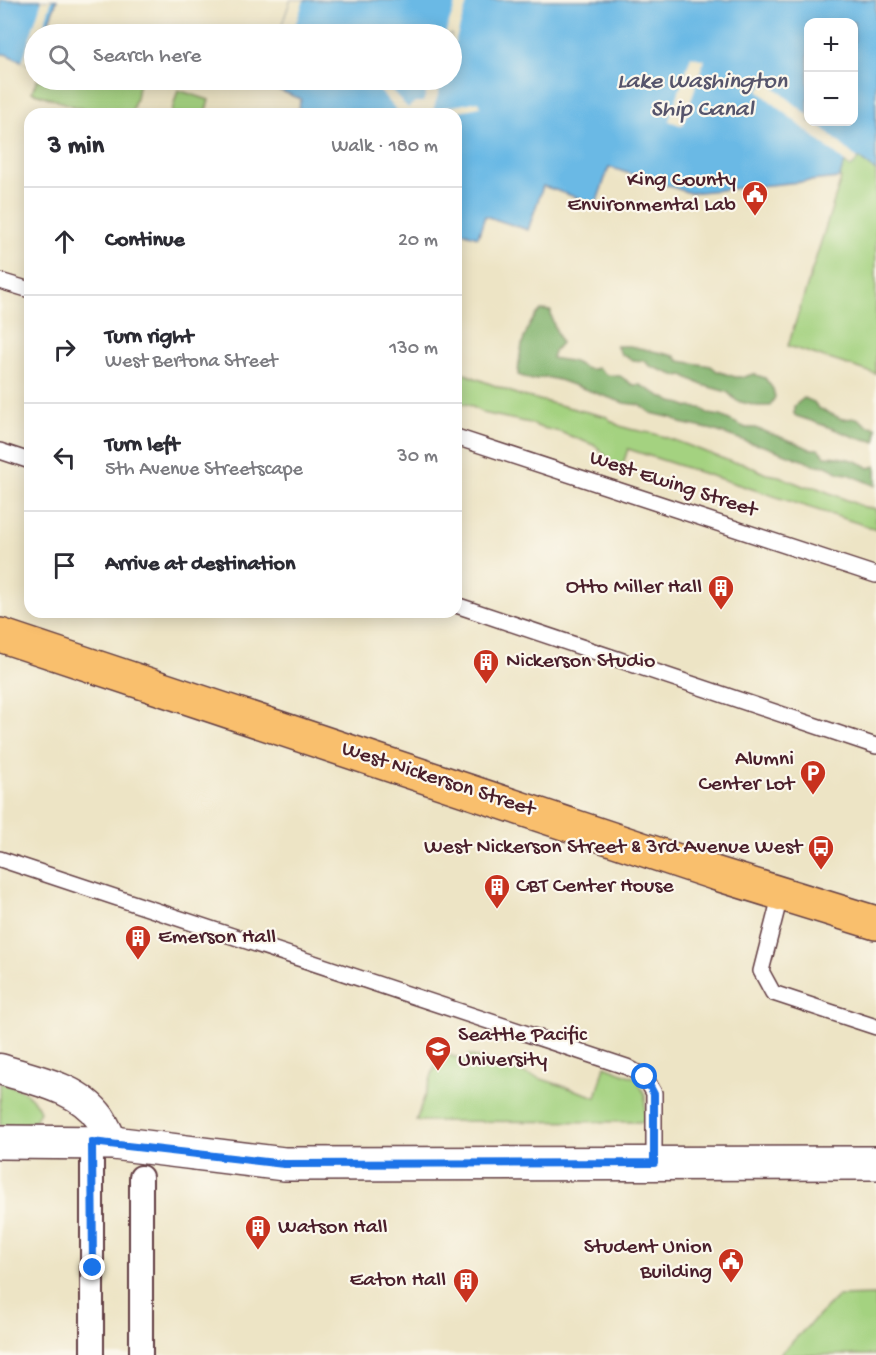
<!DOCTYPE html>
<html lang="en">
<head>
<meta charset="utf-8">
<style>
	:root { --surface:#fff; --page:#f2f2f3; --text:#2b2b33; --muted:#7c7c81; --line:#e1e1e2 }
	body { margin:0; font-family:"Gochi Hand",sans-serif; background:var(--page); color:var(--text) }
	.controls { position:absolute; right:18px; top:18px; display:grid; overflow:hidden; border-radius:12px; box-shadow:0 3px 15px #0003 }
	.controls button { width:54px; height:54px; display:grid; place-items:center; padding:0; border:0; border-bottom:2px solid var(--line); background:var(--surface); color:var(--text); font:30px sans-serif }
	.stop { position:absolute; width:18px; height:18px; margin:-14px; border:4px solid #1a73e8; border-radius:50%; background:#fff }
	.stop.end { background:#1a73e8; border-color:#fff; box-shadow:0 2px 6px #0008 }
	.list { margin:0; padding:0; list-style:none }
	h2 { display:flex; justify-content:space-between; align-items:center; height:78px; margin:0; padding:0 24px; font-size:26px }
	h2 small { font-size:20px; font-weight:400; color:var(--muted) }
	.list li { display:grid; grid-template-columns:39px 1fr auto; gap:18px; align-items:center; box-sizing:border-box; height:108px; padding:0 24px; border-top:2px solid var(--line) }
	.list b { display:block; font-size:22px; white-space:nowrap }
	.list p { margin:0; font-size:20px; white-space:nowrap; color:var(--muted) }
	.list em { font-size:20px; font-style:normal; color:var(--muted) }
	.icon { flex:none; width:33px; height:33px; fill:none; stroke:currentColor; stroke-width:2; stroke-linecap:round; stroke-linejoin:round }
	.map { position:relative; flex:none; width:876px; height:1355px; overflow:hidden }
	.search { position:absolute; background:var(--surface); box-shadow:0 3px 15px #0003; left:24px; top:24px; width:438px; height:66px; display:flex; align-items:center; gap:15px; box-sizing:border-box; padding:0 21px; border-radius:33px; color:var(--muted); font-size:22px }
	.panel { position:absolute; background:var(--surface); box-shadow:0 3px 15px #0003; left:24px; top:108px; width:438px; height:510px; border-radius:18px }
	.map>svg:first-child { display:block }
	.green { fill:#a4d280; stroke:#777856; stroke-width:1.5 }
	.forest { fill:#83b46e; stroke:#666a4c; stroke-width:1.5 }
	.water { fill:#6bb9e5; stroke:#5a6c88; stroke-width:1.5; fill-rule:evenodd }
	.pier { fill:#ede4c5 }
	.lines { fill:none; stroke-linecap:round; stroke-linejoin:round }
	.service-casing { stroke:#623d42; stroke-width:18 }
	.pedestrian-casing { stroke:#623d42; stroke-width:26 }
	.minor-casing { stroke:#623d42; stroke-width:33 }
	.tertiary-casing { stroke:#623d42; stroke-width:36 }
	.primary-casing { stroke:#623d42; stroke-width:36 }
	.service { stroke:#fff; stroke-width:15 }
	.pedestrian { stroke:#fff; stroke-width:22 }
	.minor { stroke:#fff; stroke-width:30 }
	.tertiary { stroke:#fff; stroke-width:33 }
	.primary { stroke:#f9bf6d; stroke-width:33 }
	.route { stroke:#1a73e8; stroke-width:8 }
	.labels { text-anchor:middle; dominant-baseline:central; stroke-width:4.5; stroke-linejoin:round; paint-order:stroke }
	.poi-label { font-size:22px; fill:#4a1f2b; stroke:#fbf7ec; text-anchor:end }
	.street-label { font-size:22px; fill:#4a1f2b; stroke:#fbf7ec }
	.water-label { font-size:24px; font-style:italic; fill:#56556c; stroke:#fbf7ec }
</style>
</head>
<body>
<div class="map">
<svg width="876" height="1355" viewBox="0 0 876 1355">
	<rect width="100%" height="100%" fill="#fbf7ec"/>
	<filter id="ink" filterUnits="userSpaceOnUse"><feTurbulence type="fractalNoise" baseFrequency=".0167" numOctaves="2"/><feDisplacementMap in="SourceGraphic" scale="12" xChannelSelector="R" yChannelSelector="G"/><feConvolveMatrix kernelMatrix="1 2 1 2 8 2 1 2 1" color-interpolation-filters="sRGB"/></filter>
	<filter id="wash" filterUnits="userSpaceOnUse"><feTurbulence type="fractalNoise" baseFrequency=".008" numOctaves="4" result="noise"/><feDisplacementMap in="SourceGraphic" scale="24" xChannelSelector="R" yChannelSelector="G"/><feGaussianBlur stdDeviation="1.35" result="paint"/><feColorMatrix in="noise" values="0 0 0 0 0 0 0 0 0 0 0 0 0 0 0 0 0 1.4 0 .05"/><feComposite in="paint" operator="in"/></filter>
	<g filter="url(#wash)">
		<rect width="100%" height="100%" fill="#ede4c5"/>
		<g class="green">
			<polygon points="37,80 139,80 136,98 131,114 87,114 88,111 32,92"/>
			<polygon points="178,90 209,100 205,114 171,114"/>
			<polygon points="859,157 876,171 876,374 788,346 841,179 839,178 845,162 851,167"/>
			<path d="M456 368 465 374 519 395 607 417C618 429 635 430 651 433 678 440 706 453 732 462L743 463 766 474 779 476 803 486 815 487 864 507 876 509V529L628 449 622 467 612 466 605 455 596 446 560 432 539 427 530 423 483 413 469 405 456 402Z"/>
			<polygon points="440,1052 467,1061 469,1055 596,1097 605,1066 636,1078 645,1095 645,1122 416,1121"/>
			<path d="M0 1082C18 1089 32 1092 40 1111L35 1121 21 1125H0Z"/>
			<polygon points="876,1295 876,1355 779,1355 838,1296"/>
		</g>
		<g class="forest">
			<path d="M541 310 551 311C551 325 558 331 561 343L554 351 552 358C559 360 570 360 576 363 585 368 587 371 598 368L607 375 620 376 633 385H640L672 402 682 404 688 407 701 408 709 414 721 416 746 428H755L797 443 810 449H818L825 456C838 456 859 460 869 468L876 466V486L848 474 840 473 826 466 816 465 764 446 751 443 713 430 680 423 673 418 651 413 640 405 624 403 559 380 545 377 532 380 518 375C519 353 524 326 541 310Z"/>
			<polygon points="616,346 630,346 675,356 679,361 711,366 717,371 735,377 744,377 753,374 765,378 773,389 775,397 770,406 757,406 737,401 727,392 702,385 683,375 677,376 650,366 644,361 633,360 622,355"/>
			<path d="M804 398 814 402 818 408 842 419 857 418 868 426 876 427V442C868 439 860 439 852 436 834 429 815 422 796 416L794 414V406Z"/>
		</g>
		<g class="water">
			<polygon points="0,0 57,0 44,34 34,34 34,58 31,65 5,54 0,54"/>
			<path d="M291 0H876V171L859 158 851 167 845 162 839 178 690 193 609 167 596 204 543 186 528 230 485 216 478 237 456 230V114H297L301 99 261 83 262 80H452V34H279ZM808 22H854V122H808Z"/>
		</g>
		<g class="pier">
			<polygon points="42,0 52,0 41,34 34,34 34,55 31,65 22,62"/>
			<polygon points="291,0 304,0 292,34 279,34"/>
			<polygon points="457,0 468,0 452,52 452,34 445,34"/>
			<polygon points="691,56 704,60 683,126 669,121"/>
			<polygon points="431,80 443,80 433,110 479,101 480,107 443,114 400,114 379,90 386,84 408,108 415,102 423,102"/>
			<polygon points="767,81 808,115 808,122 816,122 858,159 851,167 758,91"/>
		</g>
	</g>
	<g filter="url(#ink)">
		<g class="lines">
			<g class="service-casing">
				<g id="service">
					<polyline points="0,281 30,290"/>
					<polyline points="456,437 876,575"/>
					<polyline points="0,451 30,461"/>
					<polyline points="456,605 876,746"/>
					<polyline points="0,859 627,1067 645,1077 654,1093 654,1163"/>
					<polyline points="781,893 761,971 773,993 876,1027"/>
				</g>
			</g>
			<g class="pedestrian-casing">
				<g id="pedestrian">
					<polyline points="92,1355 92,1142"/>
					<polyline points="141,1355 141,1177"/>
				</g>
			</g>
			<g class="minor-casing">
				<path id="minor" d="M0 1069C34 1080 78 1087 100 1118 105 1126 109 1135 113 1143"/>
			</g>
			<g class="tertiary-casing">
				<polyline id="tertiary" points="0,1142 113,1143 284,1164 876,1163"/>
			</g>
			<g class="primary-casing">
				<polyline id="primary" points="0,635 714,873 876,923"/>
			</g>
			<use href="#service" class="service"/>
			<use href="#pedestrian" class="pedestrian"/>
			<use href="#minor" class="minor"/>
			<use href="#tertiary" class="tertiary"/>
			<use href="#primary" class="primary"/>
		</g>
	</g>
	<g class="lines" filter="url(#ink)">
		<polyline class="route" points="93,1268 92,1142 284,1164 654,1163 654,1094 645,1077"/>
	</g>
	<defs>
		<g id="civic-pin" transform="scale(1.35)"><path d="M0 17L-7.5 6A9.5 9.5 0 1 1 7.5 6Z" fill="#c8321e" stroke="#fbf7ec"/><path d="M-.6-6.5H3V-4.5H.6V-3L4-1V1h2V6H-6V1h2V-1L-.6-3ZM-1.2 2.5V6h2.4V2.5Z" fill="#fff"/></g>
		<g id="building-pin" transform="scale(1.35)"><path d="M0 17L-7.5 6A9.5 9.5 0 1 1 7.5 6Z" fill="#c8321e" stroke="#fbf7ec"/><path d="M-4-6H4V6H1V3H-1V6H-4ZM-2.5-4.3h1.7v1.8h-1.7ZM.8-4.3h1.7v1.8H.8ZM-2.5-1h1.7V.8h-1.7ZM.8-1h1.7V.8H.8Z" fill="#fff"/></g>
		<g id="parking-pin" transform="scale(1.35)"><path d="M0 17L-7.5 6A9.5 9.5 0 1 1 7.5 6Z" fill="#c8321e" stroke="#fbf7ec"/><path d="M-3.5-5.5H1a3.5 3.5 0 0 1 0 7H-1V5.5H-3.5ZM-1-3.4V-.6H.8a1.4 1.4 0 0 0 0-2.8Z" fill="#fff"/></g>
		<g id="bus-pin" transform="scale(1.35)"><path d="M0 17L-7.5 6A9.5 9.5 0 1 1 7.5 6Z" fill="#c8321e" stroke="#fbf7ec"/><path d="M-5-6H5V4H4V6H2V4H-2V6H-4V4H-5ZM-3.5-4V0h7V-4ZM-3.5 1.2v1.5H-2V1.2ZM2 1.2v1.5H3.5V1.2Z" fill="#fff"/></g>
		<g id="university-pin" transform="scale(1.35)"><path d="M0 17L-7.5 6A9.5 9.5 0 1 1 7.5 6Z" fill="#c8321e" stroke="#fbf7ec"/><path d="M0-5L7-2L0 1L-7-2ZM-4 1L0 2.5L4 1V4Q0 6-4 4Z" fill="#fff"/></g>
	</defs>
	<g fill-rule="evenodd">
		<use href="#civic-pin" x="755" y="194"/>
		<use href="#building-pin" x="721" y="588"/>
		<use href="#building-pin" x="486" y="662"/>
		<use href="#parking-pin" x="813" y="773"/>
		<use href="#bus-pin" x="821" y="848"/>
		<use href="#building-pin" x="497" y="887"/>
		<use href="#building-pin" x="138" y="938"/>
		<use href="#university-pin" x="438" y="1049"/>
		<use href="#building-pin" x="258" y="1228"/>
		<use href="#civic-pin" x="731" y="1261"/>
		<use href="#building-pin" x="466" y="1281"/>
	</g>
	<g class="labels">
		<g class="poi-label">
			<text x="736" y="181">King County<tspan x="736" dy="25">Environmental Lab</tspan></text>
			<text x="702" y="588">Otto Miller Hall</text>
			<text x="506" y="662" text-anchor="start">Nickerson Studio</text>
			<text x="794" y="760">Alumni<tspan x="794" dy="25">Center Lot</tspan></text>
			<text x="802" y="848">West Nickerson Street &amp; 3rd Avenue West</text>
			<text x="516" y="887" text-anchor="start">CBT Center House</text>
			<text x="158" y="938" text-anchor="start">Emerson Hall</text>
			<text x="458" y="1036" text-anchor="start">Seattle Pacific<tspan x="458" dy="25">University</tspan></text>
			<text x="278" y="1228" text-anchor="start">Watson Hall</text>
			<text x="712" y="1248">Student Union<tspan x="712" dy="25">Building</tspan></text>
			<text x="446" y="1281">Eaton Hall</text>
		</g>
		<g class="street-label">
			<text transform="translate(673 485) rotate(18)">West Ewing Street</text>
			<text transform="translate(438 780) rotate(18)">West Nickerson Street</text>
		</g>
		<g class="water-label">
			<text x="702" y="82">Lake Washington<tspan x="702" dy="28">Ship Canal</tspan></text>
		</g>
	</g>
</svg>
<div class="controls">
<button>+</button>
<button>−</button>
</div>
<div class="stop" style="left:645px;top:1077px"></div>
<div class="stop end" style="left:93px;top:1268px"></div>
<div class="search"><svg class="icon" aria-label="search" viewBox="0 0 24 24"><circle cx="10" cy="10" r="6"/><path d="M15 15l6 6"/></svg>Search here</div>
<section class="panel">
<h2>3 min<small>Walk · 180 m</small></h2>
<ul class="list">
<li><svg class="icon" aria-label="ahead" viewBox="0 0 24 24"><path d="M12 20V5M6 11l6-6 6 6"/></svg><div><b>Continue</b></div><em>20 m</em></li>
<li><svg class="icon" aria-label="right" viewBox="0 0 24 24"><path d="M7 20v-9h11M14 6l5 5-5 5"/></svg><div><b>Turn right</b><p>West Bertona Street</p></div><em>130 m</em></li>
<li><svg class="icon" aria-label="left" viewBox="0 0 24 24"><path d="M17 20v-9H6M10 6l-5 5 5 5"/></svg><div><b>Turn left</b><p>5th Avenue Streetscape</p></div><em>30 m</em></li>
<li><svg class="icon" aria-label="arrive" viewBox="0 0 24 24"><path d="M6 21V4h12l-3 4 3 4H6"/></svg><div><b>Arrive at destination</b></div></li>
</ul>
</section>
</div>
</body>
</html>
